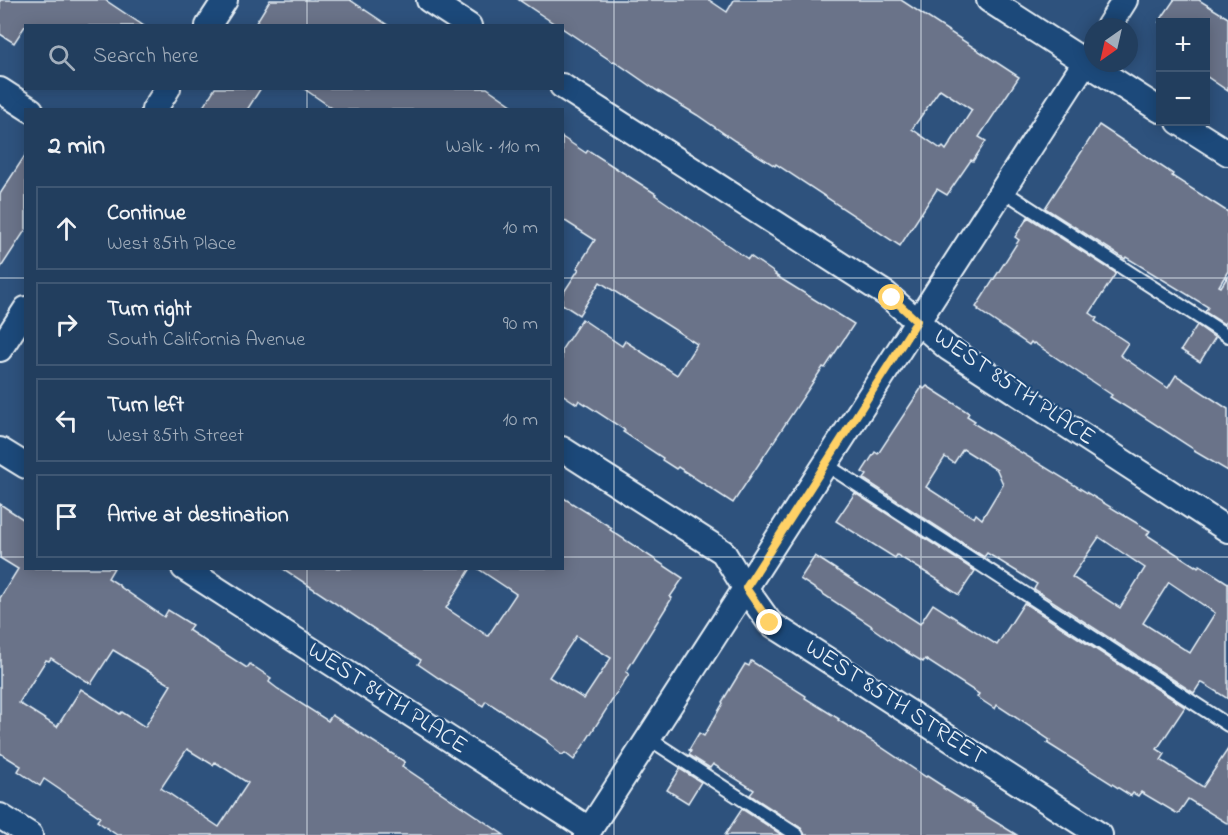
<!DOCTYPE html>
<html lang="en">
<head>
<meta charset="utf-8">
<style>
	:root { --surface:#223e5e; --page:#2a4564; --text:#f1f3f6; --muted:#a2aebc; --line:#3f5773 }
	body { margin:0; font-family:"Indie Flower",sans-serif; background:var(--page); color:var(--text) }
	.controls { position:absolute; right:18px; top:18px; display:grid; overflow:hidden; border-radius:0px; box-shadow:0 3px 15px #0003 }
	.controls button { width:54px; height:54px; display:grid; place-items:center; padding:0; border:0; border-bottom:2px solid var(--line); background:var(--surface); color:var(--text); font:30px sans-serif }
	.compass { position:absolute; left:1084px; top:18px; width:54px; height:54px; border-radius:50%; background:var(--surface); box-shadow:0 3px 15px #0003; rotate:214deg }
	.stop { position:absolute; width:18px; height:18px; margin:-14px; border:4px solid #ffd166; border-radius:50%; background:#fff }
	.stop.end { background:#ffd166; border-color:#fff; box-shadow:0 2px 6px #0008 }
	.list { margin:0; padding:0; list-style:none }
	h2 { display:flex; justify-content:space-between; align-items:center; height:78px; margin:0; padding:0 24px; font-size:26px }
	h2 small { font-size:20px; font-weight:400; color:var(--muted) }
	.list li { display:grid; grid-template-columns:39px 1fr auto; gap:18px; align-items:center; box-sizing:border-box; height:84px; margin:0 12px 12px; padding:0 12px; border:2px solid var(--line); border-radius:0px }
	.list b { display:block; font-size:22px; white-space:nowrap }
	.list p { margin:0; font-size:20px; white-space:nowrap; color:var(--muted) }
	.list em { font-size:20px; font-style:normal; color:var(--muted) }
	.icon { flex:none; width:33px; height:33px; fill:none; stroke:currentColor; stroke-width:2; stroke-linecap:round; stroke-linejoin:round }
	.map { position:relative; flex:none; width:1228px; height:835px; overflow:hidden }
	.search { position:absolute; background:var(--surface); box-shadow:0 3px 15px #0003; left:24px; top:24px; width:540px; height:66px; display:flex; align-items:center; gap:15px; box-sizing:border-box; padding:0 21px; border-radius:0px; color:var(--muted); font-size:22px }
	.panel { position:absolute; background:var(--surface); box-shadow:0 3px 15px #0003; left:24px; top:108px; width:540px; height:462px; border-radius:0px }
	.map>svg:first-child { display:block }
	.building { fill:#6a7389; stroke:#e8f1f8; stroke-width:1.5; fill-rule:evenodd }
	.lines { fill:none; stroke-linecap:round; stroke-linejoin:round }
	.lane-casing { stroke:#e8f1f8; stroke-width:16 }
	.street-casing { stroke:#e8f1f8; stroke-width:28 }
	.lane { stroke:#1f4a7a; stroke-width:12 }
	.street { stroke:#1f4a7a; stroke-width:24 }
	.route { stroke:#ffd166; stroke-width:8 }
	.grid { fill:none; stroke:#e8f1f8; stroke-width:1.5; stroke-opacity:0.55 }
	.labels { text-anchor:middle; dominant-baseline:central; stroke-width:4.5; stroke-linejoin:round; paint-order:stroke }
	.street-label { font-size:24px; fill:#e8f1f8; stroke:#1f4a7a }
</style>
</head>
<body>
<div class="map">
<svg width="1228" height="835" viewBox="0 0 1228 835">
	<rect width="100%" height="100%" fill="#2e527d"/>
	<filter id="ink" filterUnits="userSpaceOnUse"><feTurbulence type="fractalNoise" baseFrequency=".0167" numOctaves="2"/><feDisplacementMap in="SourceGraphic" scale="12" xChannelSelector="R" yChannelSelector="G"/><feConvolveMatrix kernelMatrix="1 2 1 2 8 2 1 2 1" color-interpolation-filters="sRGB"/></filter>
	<g filter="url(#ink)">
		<g class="building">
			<polygon points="0,0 105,0 144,26 25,26 14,43 0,34"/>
			<polygon points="270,0 350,0 389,26 254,26"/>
			<path d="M519 0H709L727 12 734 0H901L1019 77 979 137 986 141 973 161 971 160 947 195 937 189 900 246 776 164 775 166 735 141 697 115 656 90 614 61 613 62 562 28V26H558ZM940 89 972 110 946 150 943 147 941 149 912 129Z"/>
			<polygon points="1174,0 1199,0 1228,18 1228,91 1206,76 1206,22 1159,22"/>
			<polygon points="215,88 261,88 247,110 201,110"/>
			<polygon points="303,88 487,88 519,110 335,110"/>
			<polygon points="1099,125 1173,174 1172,176 1228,212 1228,271 1219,286 1221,287 1228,276 1228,319 1224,324 1205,312 1208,307 1126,257 1125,259 1045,208"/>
			<polygon points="562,137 586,153 588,150 656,194 655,195 748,259 750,256 776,274 775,275 854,324 825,368 823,367 733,503 678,467 676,469 662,460 663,458 623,432 625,430 579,400 577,404 562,394 562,349 582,319 622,346 625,341 677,375 697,344 600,282 579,315 562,304 562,295 579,269 577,268 595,240 562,219"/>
			<polygon points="26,154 26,229 0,269 0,194"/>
			<polygon points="1028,217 1116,273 1090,313 1097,318 1095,321 1128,343 1120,355 1168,388 1176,375 1228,409 1228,471 1194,451 1195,450 1135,411 1134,412 1110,397 1112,395 1034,343 1033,344 1031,342 1029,345 978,310 979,309 976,307 1019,240 1015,237"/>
			<polygon points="1197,325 1215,338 1200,362 1181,350"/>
			<path d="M927 386 969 413 967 416 975 421 973 423 1130 519 1150 531 1147 535 1195 566 1196 565 1198 567 1200 565 1228 583V699L1201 682 1194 693 1034 589 1037 584 1021 574 987 553 984 557 864 479 867 475 862 472 875 452 878 454 922 387 924 389ZM963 449 997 470 1003 484 982 519 976 514 974 518 926 487 945 457 954 463ZM1099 537 1145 568 1120 608 1072 577ZM1169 582 1215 613 1190 653 1143 623Z"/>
			<polygon points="855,493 975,571 959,595 939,582 940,581 897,555 895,558 836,521"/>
			<path d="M562 497 612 528 610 530 683 578 670 597 672 598 626 672 629 674 574 760 565 753 562 755 555 750 554 747 547 742 548 741 486 701 483 706 440 679 418 664 421 660 282 568H471L446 608 488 636 516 594 477 568H562ZM576 636 611 658 584 699 549 677Z"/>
			<path d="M0 504 26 521V568H114L108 578 119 585V586L164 617 168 610 192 625 188 630 247 668 250 664 271 678 269 682 278 689 328 721 332 715 405 762 402 766 504 835H117L97 821 100 817 44 779 40 786 18 771 21 766 0 753V598L18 569 0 558ZM113 650 171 685 145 727 122 712 120 714 81 689 57 727 19 703 46 660 49 661 51 658 91 684ZM187 749 213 765 215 762 248 783 219 827 161 788Z"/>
			<polygon points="815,556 920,624 933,604 997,645 1024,603 1185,707 1157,749 1165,754 1161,760 1203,787 1228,749 1228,824 1188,799 1178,814 1141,792 1138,796 1133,793 1131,796 1047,743 1050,740 997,705 995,709 977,697 979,694 925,659 923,662 905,651 871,627 872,626 800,579"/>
			<polygon points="751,661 806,696 805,698 839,719 838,720 872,741 926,777 927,776 944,787 943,788 977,809 976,810 1017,835 805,835 801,828 750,795 754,790 713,764 710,768 689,755 691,751 689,750 699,733 704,736 723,703 722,702 745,664 749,666"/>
			<polygon points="680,769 701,782 688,803 667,790"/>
			<polygon points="742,809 782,835 725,835"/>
		</g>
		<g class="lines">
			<g class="lane-casing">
				<g id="lane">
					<polyline points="1002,190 1228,336"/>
					<polyline points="825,464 1228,725"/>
					<polyline points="648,738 797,835"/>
				</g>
			</g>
			<g class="street-casing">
				<g id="street">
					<polyline points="429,0 469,26"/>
					<polyline points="989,0 1160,110"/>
					<polyline points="208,26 225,0"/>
					<polyline points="1108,27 1125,0"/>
					<polyline points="562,86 886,294 948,348 1228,530"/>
					<polyline points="0,90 31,110"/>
					<polyline points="154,110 168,88"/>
					<polyline points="1179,122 1228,153"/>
					<polyline points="0,349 26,309"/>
					<polyline points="562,449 723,552 745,588 770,623 1100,835"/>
					<polyline points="0,450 26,466"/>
					<polyline points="184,568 589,829"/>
					<polyline points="0,816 30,835"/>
					<polyline points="586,835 1093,50"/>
				</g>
			</g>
			<use href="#lane" class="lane"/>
			<use href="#street" class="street"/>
		</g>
	</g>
	<g class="lines" filter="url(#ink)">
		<polyline class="route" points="770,623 746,588 917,321 892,298"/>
	</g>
	<path class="grid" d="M307 0V26M614 0V835M921 0V835M307 88V110M0 278H26M562 278H1228M0 557H26M562 557H1228M307 568V835"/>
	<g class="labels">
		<g class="street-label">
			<text transform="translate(1014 388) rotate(34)">WEST 85TH PLACE</text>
			<text transform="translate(387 699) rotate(33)">WEST 84TH PLACE</text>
			<text transform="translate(895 703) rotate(33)">WEST 85TH STREET</text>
		</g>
	</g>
</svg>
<div class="controls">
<button>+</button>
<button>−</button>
</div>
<svg class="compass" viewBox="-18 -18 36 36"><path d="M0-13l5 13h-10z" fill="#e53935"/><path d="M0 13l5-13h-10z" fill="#a2aebc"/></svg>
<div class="stop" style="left:892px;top:298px"></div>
<div class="stop end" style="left:770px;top:623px"></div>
<div class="search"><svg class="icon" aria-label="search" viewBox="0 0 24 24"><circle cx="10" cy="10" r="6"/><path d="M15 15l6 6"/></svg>Search here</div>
<section class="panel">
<h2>2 min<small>Walk · 110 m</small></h2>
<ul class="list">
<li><svg class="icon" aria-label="ahead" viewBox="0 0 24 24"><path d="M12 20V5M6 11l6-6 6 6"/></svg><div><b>Continue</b><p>West 85th Place</p></div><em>10 m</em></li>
<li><svg class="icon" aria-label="right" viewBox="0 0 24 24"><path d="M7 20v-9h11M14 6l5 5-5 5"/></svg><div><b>Turn right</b><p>South California Avenue</p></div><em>90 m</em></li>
<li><svg class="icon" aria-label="left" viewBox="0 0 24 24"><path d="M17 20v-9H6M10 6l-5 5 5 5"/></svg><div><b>Turn left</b><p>West 85th Street</p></div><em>10 m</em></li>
<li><svg class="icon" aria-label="arrive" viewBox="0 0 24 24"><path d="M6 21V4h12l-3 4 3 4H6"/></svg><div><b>Arrive at destination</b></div></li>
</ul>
</section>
</div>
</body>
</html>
